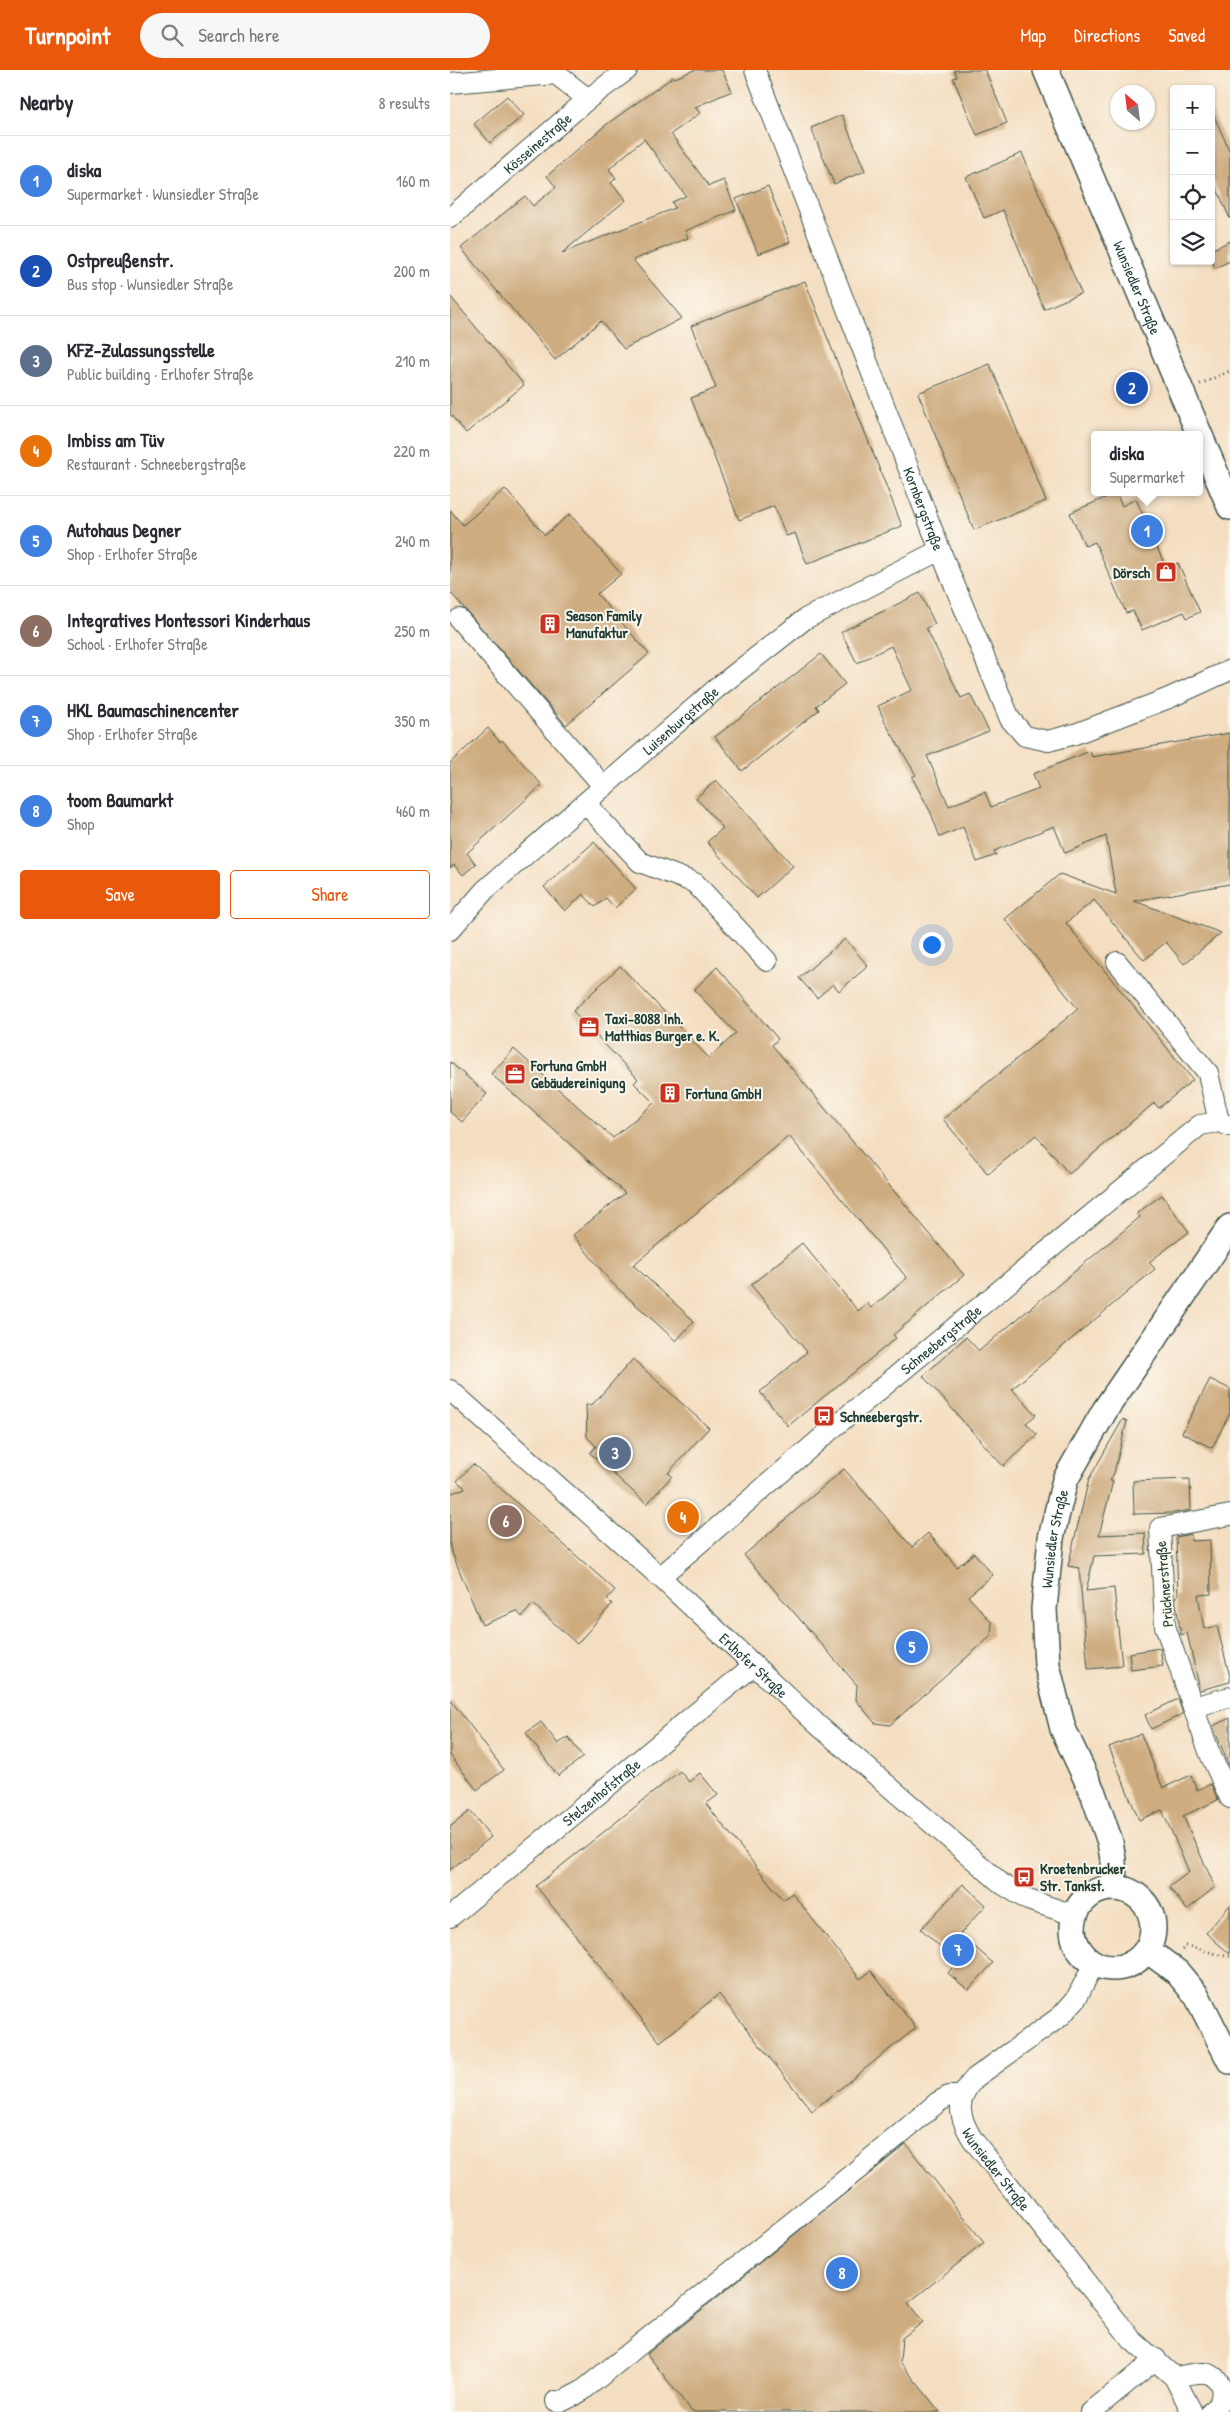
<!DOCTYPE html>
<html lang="en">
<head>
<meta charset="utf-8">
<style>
	:root { --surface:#fff; --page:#f7f7f7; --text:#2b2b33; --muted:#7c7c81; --line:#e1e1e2; --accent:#ea580c }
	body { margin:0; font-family:"Patrick Hand",sans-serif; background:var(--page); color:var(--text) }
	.controls { position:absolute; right:15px; top:15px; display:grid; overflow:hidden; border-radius:5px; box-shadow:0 1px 4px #0004 }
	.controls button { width:45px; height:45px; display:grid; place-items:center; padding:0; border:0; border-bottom:1px solid var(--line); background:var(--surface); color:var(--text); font:25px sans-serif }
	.compass { position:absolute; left:660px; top:15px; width:45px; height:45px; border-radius:50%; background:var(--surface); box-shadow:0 1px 4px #0004; rotate:332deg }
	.you { position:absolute; left:481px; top:874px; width:18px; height:18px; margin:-12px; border:4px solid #fff; border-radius:50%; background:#1a73e8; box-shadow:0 0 0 8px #1a73e833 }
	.badge { display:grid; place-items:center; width:32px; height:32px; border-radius:50%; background:var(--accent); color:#fff; font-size:16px; font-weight:700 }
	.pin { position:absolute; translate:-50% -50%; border:2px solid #fff; box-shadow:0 1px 5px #0006 }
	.popup { position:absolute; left:641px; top:361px; width:112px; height:65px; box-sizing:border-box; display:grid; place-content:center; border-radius:5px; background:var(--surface); filter:drop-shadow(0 1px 4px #0005); font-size:16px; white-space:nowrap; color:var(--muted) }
	.popup b { font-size:19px; color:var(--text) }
	.popup::after { content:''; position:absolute; left:50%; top:100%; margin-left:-10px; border:10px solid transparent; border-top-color:var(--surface) }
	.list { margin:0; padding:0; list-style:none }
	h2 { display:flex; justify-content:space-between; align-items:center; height:65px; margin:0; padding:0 20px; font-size:21px }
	h2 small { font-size:16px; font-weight:400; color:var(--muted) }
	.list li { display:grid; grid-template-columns:32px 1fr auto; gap:15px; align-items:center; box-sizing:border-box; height:90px; padding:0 20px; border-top:1px solid var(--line) }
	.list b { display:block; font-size:19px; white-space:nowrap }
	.list p { margin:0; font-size:16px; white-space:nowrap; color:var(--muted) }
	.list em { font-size:16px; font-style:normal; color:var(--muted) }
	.actions { display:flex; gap:10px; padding:15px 20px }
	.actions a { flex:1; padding:11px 0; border:1px solid var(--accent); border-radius:5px; text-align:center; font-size:18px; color:var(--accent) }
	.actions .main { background:var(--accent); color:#fff }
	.icon { flex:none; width:28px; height:28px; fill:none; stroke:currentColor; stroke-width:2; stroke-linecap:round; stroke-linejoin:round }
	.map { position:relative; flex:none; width:780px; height:2342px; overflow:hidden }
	header { display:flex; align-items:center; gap:30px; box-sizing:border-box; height:70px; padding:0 25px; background:var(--accent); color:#fff }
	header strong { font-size:24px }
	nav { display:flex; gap:28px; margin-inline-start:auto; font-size:18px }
	.search { width:350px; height:45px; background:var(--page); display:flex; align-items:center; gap:12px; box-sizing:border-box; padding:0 18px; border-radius:28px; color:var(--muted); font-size:19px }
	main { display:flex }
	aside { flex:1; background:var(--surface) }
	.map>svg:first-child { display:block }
	.building { fill:#ceac80; fill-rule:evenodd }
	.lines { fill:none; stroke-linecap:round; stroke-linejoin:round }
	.minor-casing { stroke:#3f5549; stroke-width:22 }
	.major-casing { stroke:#3f5549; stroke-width:28 }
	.path { stroke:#3f5549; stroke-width:3; stroke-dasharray:1 4; stroke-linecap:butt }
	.minor { stroke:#fff; stroke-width:20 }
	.major { stroke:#fff; stroke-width:25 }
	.labels { text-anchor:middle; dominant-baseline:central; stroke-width:4; stroke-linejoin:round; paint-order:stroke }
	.street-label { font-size:15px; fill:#1f3d34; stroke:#fbf7ec }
	.poi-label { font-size:15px; font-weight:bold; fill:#1f3d34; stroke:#fbf7ec; text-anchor:start }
</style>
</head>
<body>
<header>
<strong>Turnpoint</strong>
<div class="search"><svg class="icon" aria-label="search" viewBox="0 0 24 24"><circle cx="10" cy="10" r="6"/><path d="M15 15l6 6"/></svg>Search here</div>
<nav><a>Map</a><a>Directions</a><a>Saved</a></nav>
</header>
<main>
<aside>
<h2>Nearby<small>8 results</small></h2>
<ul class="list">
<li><span class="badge" style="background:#3f7fe0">1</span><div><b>diska</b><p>Supermarket · Wunsiedler Straße</p></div><em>160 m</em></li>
<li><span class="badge" style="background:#1a4fb4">2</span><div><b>Ostpreußenstr.</b><p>Bus stop · Wunsiedler Straße</p></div><em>200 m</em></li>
<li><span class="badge" style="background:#5c6f8a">3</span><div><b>KFZ-Zulassungsstelle</b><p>Public building · Erlhofer Straße</p></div><em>210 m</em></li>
<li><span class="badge" style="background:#e8710a">4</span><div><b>Imbiss am Tüv</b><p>Restaurant · Schneebergstraße</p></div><em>220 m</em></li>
<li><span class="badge" style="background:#3f7fe0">5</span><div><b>Autohaus Degner</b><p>Shop · Erlhofer Straße</p></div><em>240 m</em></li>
<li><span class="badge" style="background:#8d6e63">6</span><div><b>Integratives Montessori Kinderhaus</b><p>School · Erlhofer Straße</p></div><em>250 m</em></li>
<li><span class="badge" style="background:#3f7fe0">7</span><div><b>HKL Baumaschinencenter</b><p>Shop · Erlhofer Straße</p></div><em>350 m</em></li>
<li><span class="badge" style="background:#3f7fe0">8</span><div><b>toom Baumarkt</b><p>Shop</p></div><em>460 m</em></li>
</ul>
<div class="actions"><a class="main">Save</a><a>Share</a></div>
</aside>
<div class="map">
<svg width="780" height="2342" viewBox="0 0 780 2342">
	<rect width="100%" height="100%" fill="#fbf7ec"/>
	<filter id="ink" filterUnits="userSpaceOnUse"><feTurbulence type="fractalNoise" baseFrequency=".02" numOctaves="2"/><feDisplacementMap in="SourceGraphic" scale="10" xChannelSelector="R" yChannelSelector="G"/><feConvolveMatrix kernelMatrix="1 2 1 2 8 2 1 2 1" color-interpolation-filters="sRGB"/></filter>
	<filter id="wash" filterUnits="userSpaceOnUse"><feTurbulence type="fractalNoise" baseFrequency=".0096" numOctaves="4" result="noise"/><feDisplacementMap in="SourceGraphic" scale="20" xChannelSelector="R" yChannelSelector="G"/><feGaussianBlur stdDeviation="1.12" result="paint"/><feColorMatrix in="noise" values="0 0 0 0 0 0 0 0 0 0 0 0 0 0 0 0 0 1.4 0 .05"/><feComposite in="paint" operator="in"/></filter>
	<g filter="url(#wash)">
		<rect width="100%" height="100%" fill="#f4dec1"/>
		<g id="blocks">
			<g class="building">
				<path d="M244 0H272L282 21 245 37 250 43 221 64 259 116 274 110 286 140 235 161 238 168 183 190 232 248 174 279 151 251 105 290 11 178 75 126 83 136 106 117 97 106 157 54 223 7 225 8ZM194 69 236 126 222 132 225 138 112 183 176 130 161 113 166 108 159 99Z"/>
				<polygon points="504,0 535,0 557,53 527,65 503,8 507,7"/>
				<polygon points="57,26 74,45 40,73 24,54"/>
				<polygon points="761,39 780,82 780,149 761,105"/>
				<polygon points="392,45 415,101 384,114 361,58"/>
				<polygon points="572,83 631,223 594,239 553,140 534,148 516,107"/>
				<polygon points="318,116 340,172 308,184 286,129"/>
				<polygon points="780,171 780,191 765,198 761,188 761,180"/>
				<polygon points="355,211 452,456 357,494 345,463 336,466 324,436 289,450 241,328 266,318 241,256"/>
				<polygon points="0,226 74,315 16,363 0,344"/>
				<polygon points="540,294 596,431 524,460 468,323"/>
				<polygon points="55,419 95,465 120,444 171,504 147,524 199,584 116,655 0,522 0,440 13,455"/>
				<polygon points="666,423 672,436 686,429 716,498 728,493 750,542 737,548 734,542 692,560 683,541 676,543 645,472 635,476 620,443"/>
				<polygon points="470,523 485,554 476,558 511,628 520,624 539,661 477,686 499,736 535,722 541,737 589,719 583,704 640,681 642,687 780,663 780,814 684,831 771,863 734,894 716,872 694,890 644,830 616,853 743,1010 709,1038 704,1033 619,1104 586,1065 538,1104 493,1049 628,939 555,849 610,804 666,824 656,766 615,783 604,756 544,781 546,785 527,792 513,757 490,767 481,743 462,707 466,705 436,654 428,636 462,620 441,576 407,593 391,562"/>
				<polygon points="371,584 395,614 366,636 369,640 292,701 265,667"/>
				<polygon points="38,658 50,672 52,670 92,715 17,783 26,794 13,805 4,795 0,798 0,693"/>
				<polygon points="266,710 343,796 307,828 257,772 273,758 246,728"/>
				<polygon points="144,772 186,819 165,838 156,828 145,837 133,824 115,841 94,817"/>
				<polygon points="395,869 418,896 389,921 383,914 367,928 349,908"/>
				<polygon points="170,896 259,988 286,963 244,920 267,897 328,969 322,975 514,1205 443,1265 446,1268 338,1356 310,1322 357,1282 301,1215 352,1173 408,1241 417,1233 421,1238 457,1208 339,1066 183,1195 244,1251 226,1271 161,1212 123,1165 175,1123 41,1004 64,979 163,1068 204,1033 184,1013 188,1009 123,941"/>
				<polygon points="0,992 37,1024 12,1052 0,1042"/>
				<polygon points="712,1125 739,1162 699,1192 705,1199 562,1319 586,1345 576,1353 587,1365 553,1396 473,1306 516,1267 529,1281 690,1147 687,1143"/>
				<polygon points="183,1289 259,1358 218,1403 222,1406 197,1434 140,1383 146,1376 137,1367 136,1335 143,1334"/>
				<polygon points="760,1309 780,1319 780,1343 762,1378 732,1363"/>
				<polygon points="673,1349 677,1351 664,1403 660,1411 663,1411 649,1465 695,1463 696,1484 644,1486 636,1521 664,1518 672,1596 638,1599 629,1498 618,1496 639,1409"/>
				<polygon points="23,1394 165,1520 157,1529 162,1534 127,1574 83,1534 72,1547 67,1541 32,1555 0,1478 0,1424 15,1418 7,1411"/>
				<polygon points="394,1399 462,1477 478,1463 507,1497 524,1483 543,1505 518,1526 542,1553 541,1566 440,1655 425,1653 406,1630 407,1615 294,1485"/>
				<polygon points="740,1409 741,1440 723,1443 684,1444 683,1411"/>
				<polygon points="741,1464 741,1471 760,1470 761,1524 748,1525 754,1559 767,1556 780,1607 780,1612 750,1620 737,1563 731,1565 725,1527 728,1525 726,1467"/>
				<polygon points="710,1578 713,1596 681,1600 679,1583"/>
				<polygon points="0,1629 54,1700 27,1720 0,1685"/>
				<polygon points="728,1629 733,1644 701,1659 695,1645"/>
				<polygon points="780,1648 780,1699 763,1656"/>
				<polygon points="91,1652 108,1674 118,1667 133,1687 108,1706 76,1663"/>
				<polygon points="691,1664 713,1718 741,1705 747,1720 761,1714 768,1730 733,1746 765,1817 737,1840 719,1817 739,1802 712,1740 689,1750 659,1677"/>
				<polygon points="230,1701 239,1712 250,1703 268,1725 256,1734 333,1830 342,1823 410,1909 421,1901 466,1958 362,2041 269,1924 210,1972 86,1816"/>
				<polygon points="20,1741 41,1767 0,1800 0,1757"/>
				<polygon points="513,1814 536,1835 510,1864 543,1893 518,1920 498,1903 507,1892 471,1859"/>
				<polygon points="780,1835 780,1884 756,1863"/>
				<polygon points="456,2074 534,2173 458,2233 473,2252 452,2268 450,2292 490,2342 242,2342 197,2284"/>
			</g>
		</g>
	</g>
	<g filter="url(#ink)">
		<use href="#blocks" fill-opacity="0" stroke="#3f5549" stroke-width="1"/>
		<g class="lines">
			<g class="minor-casing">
				<g id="minor">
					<path id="s1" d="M305 0 490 480 560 649 575 666 598 671 625 664 719 628 780 600"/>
					<polyline points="0,13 106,4 138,29"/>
					<path id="s2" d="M0 148 138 29 177 0"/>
					<polyline points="9,549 154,717"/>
					<polyline points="135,733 190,792 245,813 317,891"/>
					<path id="s3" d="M0 860 35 820 267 618 355 549 490 480"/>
					<polyline points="667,892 758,1003 769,1052"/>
					<path id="s4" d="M0 1320 210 1507 369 1656 552 1814 578 1830 624 1845"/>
					<path id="s5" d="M210 1507 383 1358 750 1055 769 1052 780 1056"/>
					<polyline points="780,1627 743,1637 760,1684 780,1728"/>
					<polyline points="743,1637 715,1556 710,1458 780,1445"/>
					<path id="s6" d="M0 1847 303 1596"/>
					<path id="s7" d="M644 1894 626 1929 611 1946 525 2008C505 2029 508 2046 523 2070L682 2270 724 2307 742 2342"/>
					<path d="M724 2307C734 2306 746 2302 755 2303 776 2307 776 2332 761 2342"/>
					<polyline points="106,2331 113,2331 132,2321 406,2101 488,2032 499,2026 511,2026"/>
					<polyline points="641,2342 706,2289"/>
				</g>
			</g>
			<g class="major-casing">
				<g id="major">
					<path id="s8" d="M596 0 780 437"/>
					<path id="s9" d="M664 1817 663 1789 660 1772 643 1723 613 1659 597 1595 594 1539 601 1468 615 1410 655 1340 780 1157"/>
					<circle cx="663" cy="1858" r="40"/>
					<polyline points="697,1880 727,1902 747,1926 780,1991"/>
				</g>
			</g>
			<g class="path">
				<polyline points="750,314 780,301"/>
				<path d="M732 1880 735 1876C750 1877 764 1886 780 1886"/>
			</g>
			<use href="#minor" class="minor"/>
			<use href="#major" class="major"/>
		</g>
	</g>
	<defs>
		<g id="shop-square" transform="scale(1.125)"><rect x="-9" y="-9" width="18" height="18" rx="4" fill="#c8321e" stroke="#fbf7ec"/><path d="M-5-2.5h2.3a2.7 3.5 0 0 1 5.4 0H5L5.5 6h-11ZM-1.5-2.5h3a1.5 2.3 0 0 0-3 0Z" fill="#fff"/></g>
		<g id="building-square" transform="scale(1.125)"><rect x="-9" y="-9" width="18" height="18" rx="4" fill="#c8321e" stroke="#fbf7ec"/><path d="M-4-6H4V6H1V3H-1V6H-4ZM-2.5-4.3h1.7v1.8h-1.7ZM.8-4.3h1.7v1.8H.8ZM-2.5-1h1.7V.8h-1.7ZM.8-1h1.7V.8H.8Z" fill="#fff"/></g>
		<g id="office-square" transform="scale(1.125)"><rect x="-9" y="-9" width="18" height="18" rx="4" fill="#c8321e" stroke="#fbf7ec"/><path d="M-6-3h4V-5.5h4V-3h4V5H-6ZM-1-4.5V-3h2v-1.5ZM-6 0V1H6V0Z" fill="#fff"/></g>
		<g id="bus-square" transform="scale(1.125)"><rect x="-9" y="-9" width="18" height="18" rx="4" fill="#c8321e" stroke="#fbf7ec"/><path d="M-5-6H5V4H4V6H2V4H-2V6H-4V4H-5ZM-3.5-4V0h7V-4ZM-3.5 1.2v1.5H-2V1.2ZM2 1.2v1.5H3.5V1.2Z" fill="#fff"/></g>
	</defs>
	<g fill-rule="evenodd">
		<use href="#shop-square" x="716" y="502"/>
		<use href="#building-square" x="100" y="554"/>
		<use href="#office-square" x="139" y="957"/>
		<use href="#office-square" x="65" y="1004"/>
		<use href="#building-square" x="220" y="1023"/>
		<use href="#bus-square" x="374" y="1346"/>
		<use href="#bus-square" x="574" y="1807"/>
	</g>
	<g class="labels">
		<g class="street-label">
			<text stroke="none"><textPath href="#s2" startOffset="115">Kösseinestraße</textPath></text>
			<text stroke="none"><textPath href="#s8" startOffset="236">Wunsiedler Straße</textPath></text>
			<text stroke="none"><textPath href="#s1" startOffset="470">Kornbergstraße</textPath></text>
			<text stroke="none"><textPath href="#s3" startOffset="312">Luisenburgstraße</textPath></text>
			<text stroke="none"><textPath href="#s5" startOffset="368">Schneebergstraße</textPath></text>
			<text stroke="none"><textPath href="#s9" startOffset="361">Wunsiedler Straße</textPath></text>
			<text transform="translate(714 1514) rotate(-95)">Prücknerstraße</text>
			<text stroke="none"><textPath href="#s4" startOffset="410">Erlhofer Straße</textPath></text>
			<text stroke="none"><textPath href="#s6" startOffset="196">Stelzenhofstraße</textPath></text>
			<text stroke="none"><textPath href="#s7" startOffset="274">Wunsiedler Straße</textPath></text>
		</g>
		<g class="poi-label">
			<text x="700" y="502" text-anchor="end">Dörsch</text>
			<text x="116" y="545">Season Family<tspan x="116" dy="17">Manufaktur</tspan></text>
			<text x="155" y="948">Taxi-8088 Inh.<tspan x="155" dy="17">Matthias Burger e. K.</tspan></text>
			<text x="81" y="995">Fortuna GmbH<tspan x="81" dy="17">Gebäudereinigung</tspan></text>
			<text x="236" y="1023">Fortuna GmbH</text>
			<text x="390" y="1346">Schneebergstr.</text>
			<text x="590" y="1798">Kroetenbrucker<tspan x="590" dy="17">Str. Tankst.</tspan></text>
		</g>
	</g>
</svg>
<div class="controls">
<button>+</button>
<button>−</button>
<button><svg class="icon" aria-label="locate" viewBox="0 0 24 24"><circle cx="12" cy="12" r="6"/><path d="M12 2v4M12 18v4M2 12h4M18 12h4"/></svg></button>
<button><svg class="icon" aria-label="layers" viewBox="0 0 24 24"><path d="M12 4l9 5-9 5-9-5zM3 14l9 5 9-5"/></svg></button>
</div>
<svg class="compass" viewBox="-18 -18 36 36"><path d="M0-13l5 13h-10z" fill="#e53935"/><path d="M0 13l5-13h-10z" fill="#7c7c81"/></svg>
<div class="you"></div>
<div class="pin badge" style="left:697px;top:461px;background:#3f7fe0">1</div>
<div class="popup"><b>diska</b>Supermarket</div>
<div class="pin badge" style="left:682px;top:318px;background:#1a4fb4">2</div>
<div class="pin badge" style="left:165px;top:1383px;background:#5c6f8a">3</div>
<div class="pin badge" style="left:233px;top:1447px;background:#e8710a">4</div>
<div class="pin badge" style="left:462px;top:1577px;background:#3f7fe0">5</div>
<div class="pin badge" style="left:56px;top:1451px;background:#8d6e63">6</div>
<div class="pin badge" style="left:508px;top:1880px;background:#3f7fe0">7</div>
<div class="pin badge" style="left:392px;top:2203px;background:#3f7fe0">8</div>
</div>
</main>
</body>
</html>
